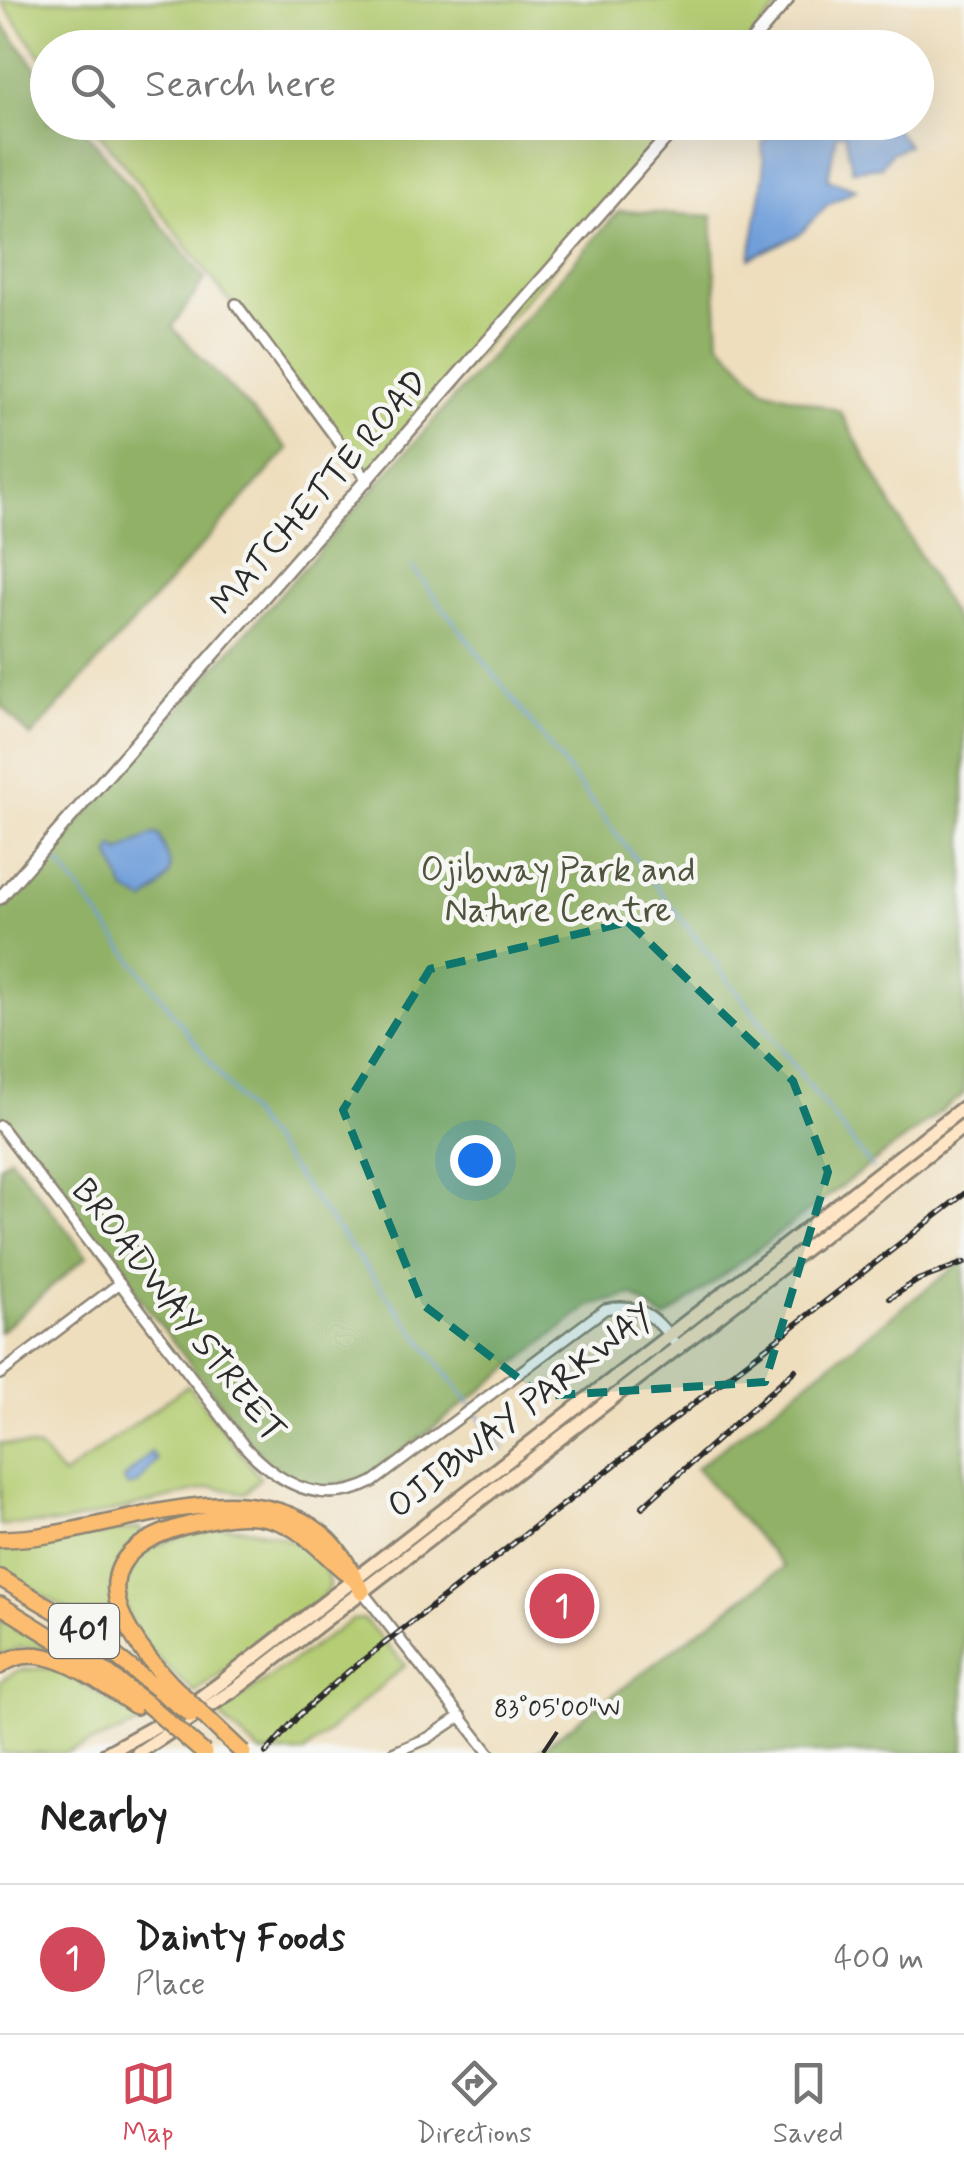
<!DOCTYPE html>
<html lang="en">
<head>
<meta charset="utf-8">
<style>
	:root { --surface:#fff; --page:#f6f6f6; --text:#222; --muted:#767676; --line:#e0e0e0; --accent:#d1495b }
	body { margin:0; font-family:Mynerve,sans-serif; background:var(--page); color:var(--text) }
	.you { position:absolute; left:475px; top:1160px; width:35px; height:35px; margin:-25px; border:8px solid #fff; border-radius:50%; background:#1a73e8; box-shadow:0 0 0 15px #1a73e833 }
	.badge { display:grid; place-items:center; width:65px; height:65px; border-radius:50%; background:var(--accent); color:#fff; font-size:32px; font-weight:700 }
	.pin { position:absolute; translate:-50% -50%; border:5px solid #fff; box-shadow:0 2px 10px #0006 }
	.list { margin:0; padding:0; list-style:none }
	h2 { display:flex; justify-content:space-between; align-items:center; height:130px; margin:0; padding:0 40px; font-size:42px }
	h2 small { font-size:32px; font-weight:400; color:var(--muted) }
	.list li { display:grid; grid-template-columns:65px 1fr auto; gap:30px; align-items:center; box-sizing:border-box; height:150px; padding:0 40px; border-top:2px solid var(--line) }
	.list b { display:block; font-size:38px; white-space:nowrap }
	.list p { margin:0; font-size:32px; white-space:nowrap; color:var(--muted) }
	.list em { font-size:32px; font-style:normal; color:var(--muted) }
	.icon { flex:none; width:55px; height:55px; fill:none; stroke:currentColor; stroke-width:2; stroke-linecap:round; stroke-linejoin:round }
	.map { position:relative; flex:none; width:964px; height:1753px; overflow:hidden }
	.search { position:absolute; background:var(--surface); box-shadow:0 10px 40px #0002; left:30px; right:30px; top:30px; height:110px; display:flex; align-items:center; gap:25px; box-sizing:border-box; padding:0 35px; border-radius:55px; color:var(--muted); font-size:38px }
	.sheet { height:280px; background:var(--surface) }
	nav { display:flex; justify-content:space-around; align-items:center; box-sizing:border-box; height:140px; border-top:2px solid var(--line); background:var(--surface); font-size:28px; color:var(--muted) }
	nav a { display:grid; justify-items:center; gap:5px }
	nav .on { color:var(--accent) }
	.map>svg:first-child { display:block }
	.green { fill:#b5ce74; stroke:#707c50; stroke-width:2.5 }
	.forest { fill:#90b166; stroke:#5e6e48; stroke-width:2.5 }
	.water { fill:#719fda; stroke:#4e6582; stroke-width:2.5 }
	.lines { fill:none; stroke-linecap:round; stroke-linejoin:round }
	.stream { stroke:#719fda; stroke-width:2.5 }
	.minor-casing { stroke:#8c8474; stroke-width:14 }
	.tertiary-casing { stroke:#8c8474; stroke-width:16 }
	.secondary-casing { stroke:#8c8474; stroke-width:18 }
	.motorway-casing { stroke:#8c8474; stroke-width:20 }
	.minor { stroke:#fff; stroke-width:9 }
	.tertiary { stroke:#fff; stroke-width:11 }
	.secondary { stroke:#fee5c5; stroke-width:12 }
	.motorway { stroke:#fcbd6f; stroke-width:15 }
	.rail-casing { stroke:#2b2b2b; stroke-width:6 }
	.rail { stroke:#f6f6f2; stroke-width:2.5; stroke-dasharray:8; stroke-linecap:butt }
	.motorway-bridge-casing { stroke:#8c8474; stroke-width:20; stroke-linecap:butt }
	.motorway-bridge { stroke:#fcbd6f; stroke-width:15 }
	.marked { fill:#0f766e; fill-opacity:0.2; stroke:#0f766e; stroke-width:8; stroke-dasharray:20 12; stroke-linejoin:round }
	.ticks { fill:none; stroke:#2b2b2b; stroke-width:4 }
	.labels { text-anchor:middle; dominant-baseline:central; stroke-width:9; stroke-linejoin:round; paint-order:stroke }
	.shield { fill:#f6f6f2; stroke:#686867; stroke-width:2.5 }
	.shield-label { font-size:32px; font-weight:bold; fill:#2b2b2b }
	.street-label { font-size:35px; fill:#2b2b2b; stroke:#f6f6f2 }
	.park-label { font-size:35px; fill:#4e543d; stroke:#f6f6f2 }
	.ticks-label { font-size:25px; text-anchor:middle; fill:#2b2b2b; stroke:#f6f6f2; stroke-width:9; stroke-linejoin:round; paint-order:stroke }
</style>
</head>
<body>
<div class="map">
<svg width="964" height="1753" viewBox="0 0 964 1753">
	<rect width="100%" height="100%" fill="#f6f6f2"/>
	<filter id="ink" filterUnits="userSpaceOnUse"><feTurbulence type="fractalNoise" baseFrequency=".01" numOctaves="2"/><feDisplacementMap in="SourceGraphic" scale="20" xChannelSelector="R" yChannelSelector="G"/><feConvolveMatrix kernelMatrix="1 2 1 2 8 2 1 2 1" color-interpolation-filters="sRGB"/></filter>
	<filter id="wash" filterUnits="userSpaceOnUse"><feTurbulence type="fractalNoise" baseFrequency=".0048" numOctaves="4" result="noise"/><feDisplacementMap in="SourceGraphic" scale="40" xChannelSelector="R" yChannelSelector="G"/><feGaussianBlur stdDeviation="2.25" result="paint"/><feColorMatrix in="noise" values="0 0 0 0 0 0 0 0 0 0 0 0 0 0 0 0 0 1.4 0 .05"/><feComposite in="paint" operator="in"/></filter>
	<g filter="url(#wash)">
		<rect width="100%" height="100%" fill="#eedebd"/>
		<g class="green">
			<polygon points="0,0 784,0 743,47 48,48 47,65"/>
			<polygon points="92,123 678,123 368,481"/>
			<polygon points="188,1385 260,1478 245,1493 212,1487 65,1523 0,1525 0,1443 39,1448 63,1476"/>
			<path d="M221 1527C257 1528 329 1539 329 1588L319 1601 195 1693C166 1665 109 1624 128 1577 133 1565 141 1554 153 1547 174 1537 199 1533 221 1527Z"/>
			<path d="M140 1528 142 1535C112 1561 107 1589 115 1627L107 1632 0 1571V1549Z"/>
			<polygon points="0,1619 53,1649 20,1647 0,1656"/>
			<polygon points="364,1619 405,1665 304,1753 261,1753 217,1714 352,1620"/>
			<polygon points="47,1668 69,1675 144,1723 65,1753 0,1753 0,1681 19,1670"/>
		</g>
		<g class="forest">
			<polygon points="0,21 47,82 48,122 79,123 205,279 172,327 288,449 31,737 0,704"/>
			<polygon points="619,211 712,216 719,341 764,389 840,411 964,636 964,1094 665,1319 633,1295 590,1306 370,1477 316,1489 271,1470 0,1115 0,911"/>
			<polygon points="10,1157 87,1256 0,1332 0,1166"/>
			<polygon points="964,1260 964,1753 535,1753 784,1567 696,1468"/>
		</g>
		<g class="water">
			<polygon points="770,123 890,123 908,145 890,154 881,167 852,170 845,134 836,135 828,179 856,189 826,206 800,234 750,258 764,173 762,142 770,137"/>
			<path d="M153 834 159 835C175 874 176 872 145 902L125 890 110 853 114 847 120 852Z"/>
			<polygon points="151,1452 157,1460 140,1482 128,1487 123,1480"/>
		</g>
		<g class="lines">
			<g class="stream">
				<polyline points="412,567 873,1169"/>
				<polyline points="58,862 504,1449"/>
			</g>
		</g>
	</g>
	<g filter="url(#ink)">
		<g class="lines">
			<g class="minor-casing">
				<g id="minor">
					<polyline points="236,304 368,481"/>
					<path d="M0 1126 244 1446C279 1484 322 1508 373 1482L605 1309C641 1300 660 1321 679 1349"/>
					<polyline points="0,1374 120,1283"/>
					<polyline points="362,1591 489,1753"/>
					<polyline points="393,1753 428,1738 461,1716"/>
				</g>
			</g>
			<g class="tertiary-casing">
				<g id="tertiary">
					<polyline points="746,48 787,0"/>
					<polyline points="0,898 680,122"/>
				</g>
			</g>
			<g class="secondary-casing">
				<g id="secondary">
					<polyline points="107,1753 181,1712 222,1682 964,1107"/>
					<polyline points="138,1753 237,1688 964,1126"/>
				</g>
			</g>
			<g class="motorway-casing">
				<g id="motorway">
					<path d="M0 1539C102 1540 244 1460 329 1540 345 1555 350 1573 362 1591"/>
					<polyline points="0,1578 66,1617 161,1692"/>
					<polyline points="0,1605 92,1662 146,1703"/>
					<path d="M0 1666C42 1633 100 1684 136 1706"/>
					<path d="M171 1684C111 1620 77 1552 192 1524 217 1518 241 1512 267 1518 304 1526 325 1557 354 1579"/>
				</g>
			</g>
			<use href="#minor" class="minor"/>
			<use href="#tertiary" class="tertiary"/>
			<use href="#secondary" class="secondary"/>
			<use href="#motorway" class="motorway"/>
			<g class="rail-casing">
				<g id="rail">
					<polyline points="890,1298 918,1280 964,1263"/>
					<polyline points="642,1507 795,1370"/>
					<polyline points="266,1753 300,1714 349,1671 964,1194"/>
				</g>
			</g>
			<use href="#rail" class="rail"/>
			<g class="motorway-bridge-casing">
				<g id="motorway-bridge">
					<polyline points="171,1684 243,1753"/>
					<polyline points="161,1692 191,1715"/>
					<polyline points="146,1703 204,1753"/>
				</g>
			</g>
			<use href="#motorway-bridge" class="motorway-bridge"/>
		</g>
	</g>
	<path class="marked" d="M628 922 793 1081 828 1172 765 1382 542 1396 422 1304 343 1110 430 969Z"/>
	<path class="ticks" d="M543 1753 557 1732"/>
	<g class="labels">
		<rect class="shield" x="49" y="1604" width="70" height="54" rx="8"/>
		<g class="shield-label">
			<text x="84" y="1631">401</text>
		</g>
		<g class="street-label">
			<text transform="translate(320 493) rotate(-49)">MATCHETTE ROAD</text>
			<text transform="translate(178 1311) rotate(52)">BROADWAY STREET</text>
			<text transform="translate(521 1411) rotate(-38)">OJIBWAY PARKWAY</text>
		</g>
		<g class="park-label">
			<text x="558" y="871">Ojibway Park and<tspan x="558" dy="40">Nature Centre</tspan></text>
		</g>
	</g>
	<g class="ticks-label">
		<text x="557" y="1716">83°05'00"W</text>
	</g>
</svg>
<div class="you"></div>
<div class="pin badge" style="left:562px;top:1606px">1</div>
<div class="search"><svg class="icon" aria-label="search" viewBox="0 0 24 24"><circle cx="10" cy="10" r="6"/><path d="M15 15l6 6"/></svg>Search here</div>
</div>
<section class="sheet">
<h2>Nearby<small></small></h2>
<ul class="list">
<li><span class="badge">1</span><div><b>Dainty Foods</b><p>Place</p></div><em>400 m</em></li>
</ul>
</section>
<nav>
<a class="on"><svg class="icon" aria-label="map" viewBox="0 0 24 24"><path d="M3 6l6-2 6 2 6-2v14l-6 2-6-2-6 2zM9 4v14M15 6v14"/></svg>Map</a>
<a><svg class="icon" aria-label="directions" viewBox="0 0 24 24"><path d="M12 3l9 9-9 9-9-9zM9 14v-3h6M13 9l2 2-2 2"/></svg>Directions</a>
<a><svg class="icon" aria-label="saved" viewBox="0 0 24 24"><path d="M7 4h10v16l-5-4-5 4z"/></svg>Saved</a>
</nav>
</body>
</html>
